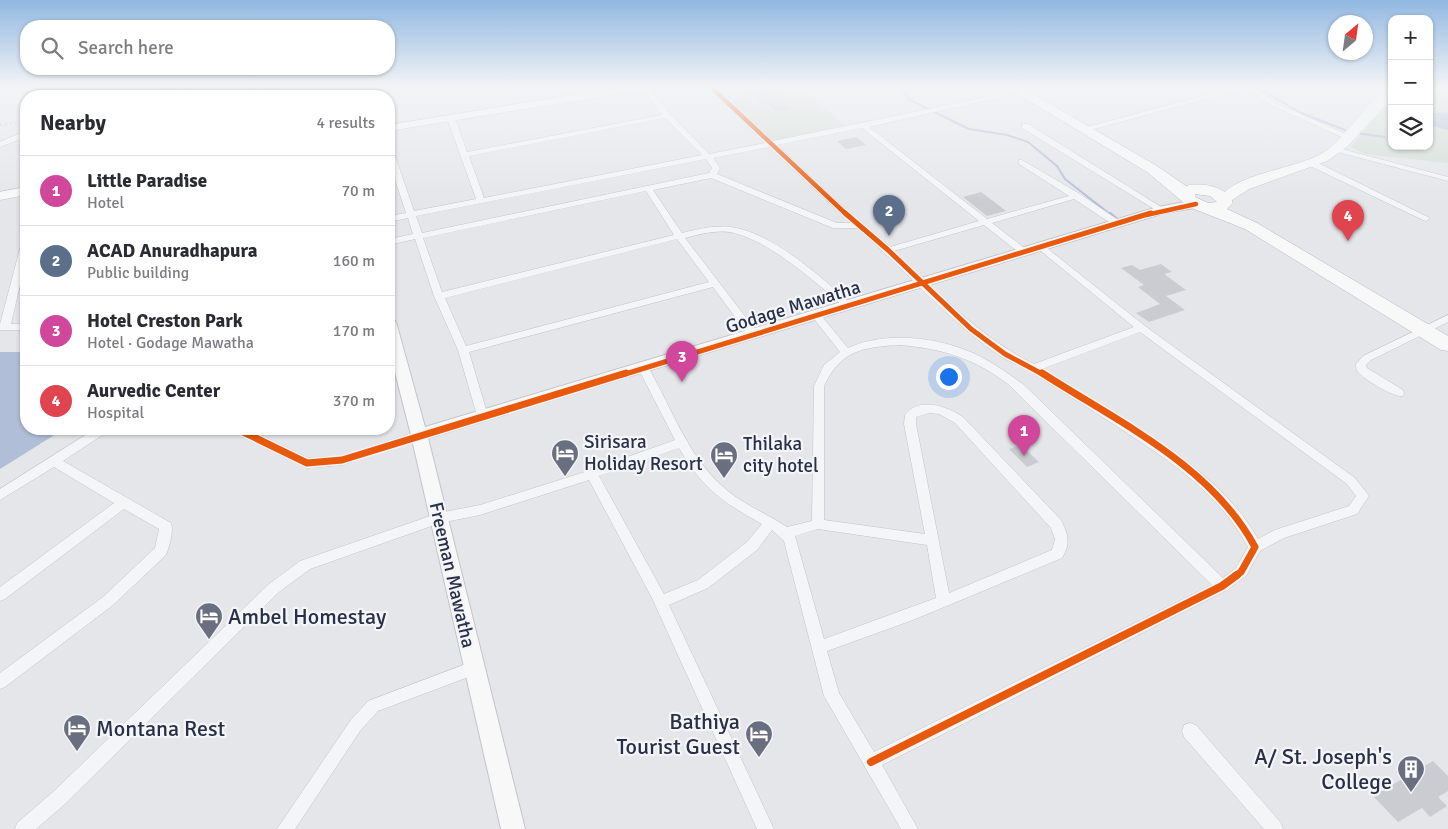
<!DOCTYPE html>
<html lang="en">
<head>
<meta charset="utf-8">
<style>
	:root { --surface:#fff; --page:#f2f2f3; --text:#2b2b33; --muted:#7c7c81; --line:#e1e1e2; --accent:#6a6f7f }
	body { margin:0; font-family:Signika,sans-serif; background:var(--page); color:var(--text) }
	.controls { position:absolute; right:15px; top:15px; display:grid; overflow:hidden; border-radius:10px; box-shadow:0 1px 4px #0004 }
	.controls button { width:45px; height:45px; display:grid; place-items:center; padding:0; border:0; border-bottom:1px solid var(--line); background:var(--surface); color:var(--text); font:25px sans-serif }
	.compass { position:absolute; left:1328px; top:15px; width:45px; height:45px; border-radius:50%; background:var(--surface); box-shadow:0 1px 4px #0004; rotate:29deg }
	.you { position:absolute; left:948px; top:376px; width:18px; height:18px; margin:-12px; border:4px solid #fff; border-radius:50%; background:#1a73e8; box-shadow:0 0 0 8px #1a73e833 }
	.badge { display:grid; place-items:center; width:32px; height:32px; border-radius:50%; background:var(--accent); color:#fff; font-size:16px; font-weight:700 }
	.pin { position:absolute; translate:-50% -41px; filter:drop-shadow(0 1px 2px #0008) }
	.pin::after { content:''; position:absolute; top:26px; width:18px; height:15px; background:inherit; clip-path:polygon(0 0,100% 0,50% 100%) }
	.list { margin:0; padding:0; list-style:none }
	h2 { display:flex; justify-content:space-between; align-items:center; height:65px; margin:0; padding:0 20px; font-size:21px }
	h2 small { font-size:16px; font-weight:400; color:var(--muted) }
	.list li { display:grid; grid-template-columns:32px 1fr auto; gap:15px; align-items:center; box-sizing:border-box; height:70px; padding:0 20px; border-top:1px solid var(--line) }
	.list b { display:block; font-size:19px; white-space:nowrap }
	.list p { margin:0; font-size:16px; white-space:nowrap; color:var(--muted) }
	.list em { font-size:16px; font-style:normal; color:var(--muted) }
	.icon { flex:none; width:28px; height:28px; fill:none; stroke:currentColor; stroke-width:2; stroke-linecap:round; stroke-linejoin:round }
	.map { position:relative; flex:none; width:1448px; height:829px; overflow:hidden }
	.search { position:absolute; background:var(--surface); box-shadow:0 1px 4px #0004; left:20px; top:20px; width:375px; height:55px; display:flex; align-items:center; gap:12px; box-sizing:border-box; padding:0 18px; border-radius:20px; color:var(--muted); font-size:19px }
	.panel { position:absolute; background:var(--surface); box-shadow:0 1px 4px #0004; left:20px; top:90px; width:375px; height:345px; border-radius:20px }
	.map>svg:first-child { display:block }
	.green { fill:#d3ded5 }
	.water { fill:#b0bed7 }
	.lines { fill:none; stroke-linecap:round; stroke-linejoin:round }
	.stream-far1 { stroke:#b0bed7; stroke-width:2 }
	.stream { stroke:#b0bed7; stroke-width:2.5 }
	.building { fill:#cbccd1 }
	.street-casing { stroke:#c3c4c8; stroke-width:1 }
	.secondary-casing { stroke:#c3c4c8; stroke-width:2 }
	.primary-casing { stroke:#c0c3c8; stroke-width:1 }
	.highway-casing { stroke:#b7b9bf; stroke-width:1 }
	.street { fill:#f4f5f7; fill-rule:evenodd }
	.secondary { fill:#f8f8f8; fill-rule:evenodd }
	.primary { fill:#f8f8f8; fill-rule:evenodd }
	.highway { fill:#f8f8f8; fill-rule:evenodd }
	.rail { stroke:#cdced2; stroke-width:2; stroke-dasharray:2 3; stroke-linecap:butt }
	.cycleway-far3-casing { stroke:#f3f5f9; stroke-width:6 }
	.cycleway-far2-casing { stroke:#f3f5f9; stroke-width:8 }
	.cycleway-far1-casing { stroke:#f3f5f9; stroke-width:10 }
	.cycleway-casing { stroke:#f3f5f9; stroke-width:11 }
	.cycleway-far3 { stroke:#e8590c; stroke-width:4.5 }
	.cycleway-far2 { stroke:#e8590c; stroke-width:5 }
	.cycleway-far1 { stroke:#e8590c; stroke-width:7 }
	.cycleway { stroke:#e8590c; stroke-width:8 }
	.labels { text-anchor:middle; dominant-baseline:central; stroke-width:4.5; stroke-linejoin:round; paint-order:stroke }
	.street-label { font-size:19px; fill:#282f46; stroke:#f3f5f9 }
	.poi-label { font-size:19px; fill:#282f46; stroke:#f3f5f9; text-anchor:start }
	.near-poi-label { font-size:22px; fill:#282f46; stroke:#f3f5f9; text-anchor:start }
</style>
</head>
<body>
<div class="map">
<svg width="1448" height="829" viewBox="0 0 1448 829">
	<rect width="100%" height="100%" fill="#e5e6ea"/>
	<g class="green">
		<polygon points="711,87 799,87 850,129 770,145"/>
		<polygon points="1429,87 1448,87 1448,163 1365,154 1351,147 1375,118 1392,103 1392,146 1429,146"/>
	</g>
	<g class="water">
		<polygon points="1443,112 1448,113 1448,130 1432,126 1431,114"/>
		<polygon points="0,352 26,352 26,429 64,429 0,469"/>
	</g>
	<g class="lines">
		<g class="stream-far1">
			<polyline points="899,87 910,100 969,129 1007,135 1028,142 1057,166 1065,179 1111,215"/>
			<polyline points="1257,87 1299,112 1345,130"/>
			<polyline points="149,96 176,87"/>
			<polyline points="1357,133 1384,137"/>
		</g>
		<polyline class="stream" points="1110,213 1117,219"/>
	</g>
	<g class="building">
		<polygon points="772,87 787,100 782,101 790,109 776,112 767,104 763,105 748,91"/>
		<polygon points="856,137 866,145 846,149 837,141"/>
		<polygon points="981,192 1006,211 987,216 963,197"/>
		<polygon points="1161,264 1172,272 1164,274 1186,290 1166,296 1185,310 1149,322 1136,313 1160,304 1138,287 1144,285 1121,268 1132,265 1140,270"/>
		<polygon points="1021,445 1039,462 1027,467 1009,449"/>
		<polygon points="1433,761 1448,776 1448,791 1438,797 1447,806 1430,817 1422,808 1398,822 1373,796"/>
	</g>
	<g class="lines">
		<g class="street-casing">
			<g id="street">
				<polygon points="194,87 201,87 190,96 183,96"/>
				<path d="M641 87H648L670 114 709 154 765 143 708 87H715L773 141 1021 90 1022 91 1019 93 869 127 987 219 1069 196 1019 164V160H1022L1080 194 1121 222V226H1115L1074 199 992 223 1027 250V254H1021L984 225 894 251C938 292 979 337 1034 364L1134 327 1036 247 1040 244 1043 245 1145 326 1355 478 1369 496 1357 514 1284 538 1260 551 1246 576 1227 590 882 765 918 829H901L824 696 784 541 772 530 757 550 708 588 669 605 774 829H757L652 598 589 480 480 515 440 523 310 569 279 592 65 804 36 829H15L17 823 53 792 269 584 300 561 439 513 480 505 588 471 675 440 638 368 639 365H647C672 408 688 459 728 491 746 506 768 514 787 527L812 521 814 386 824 365 840 352 811 315 816 312 819 313 848 348C885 331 937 337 973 353 991 361 1007 373 1023 384L1223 578 1236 568 1248 547C1217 489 1161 455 1107 420 1081 404 1056 387 1030 371 1021 366 1010 362 1000 356 948 321 905 269 857 228H833L711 178 653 190 682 233C699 229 718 224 736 228 774 235 823 278 851 304L853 306 851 308H845C817 283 771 242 734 233 719 229 700 234 685 238L757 332 758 334 757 336H749L713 287 469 352 488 416 482 420 478 419 458 350 434 296 415 239 389 245V239L413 234 408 218 389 222V216L406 213 389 161V148L393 150 414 211 476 199 447 118 448 116 455 118 467 152 662 115ZM665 118 702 155 484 198 469 156ZM862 128 979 221 890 247 837 202 777 145ZM769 147 851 223H837L717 174 720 168 713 158ZM706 159 712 168 709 173 422 233 416 216ZM646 191 674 235 442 292 423 238ZM677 239 709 282 466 346 445 298ZM1140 332 1347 484 1356 496 1349 506 1275 530 1258 539C1228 486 1177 453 1126 421 1098 404 1070 386 1042 369ZM900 345C944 349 973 358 1008 384L1212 585 874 752 839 693 827 651 913 620 1062 558C1071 544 1068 534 1061 520L963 417C948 407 919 396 905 415L904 424 925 534 824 520V386C841 350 863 347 900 345ZM929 413 939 414 955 423 1051 528 1055 539 1052 550 949 593 916 424V417ZM679 448C703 489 721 501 762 524L747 542 698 580 664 594 599 476ZM818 529 927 545 936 598 824 639 795 536Z"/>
				<polygon points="1235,87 1253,87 1275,103 1353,137 1346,139 1271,105 1246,88 1087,131 1080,129"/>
				<polygon points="375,89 379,89 382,96 376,96"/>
				<polygon points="1022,124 1028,124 1166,210 1165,212 1159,212 1022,128"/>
				<polygon points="23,132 26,132 26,137 0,147 0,142"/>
				<polygon points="1334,147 1448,177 1448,181 1334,151"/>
				<polygon points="1308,161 1314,161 1430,218 1426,221 1423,220 1308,165"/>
				<polygon points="26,238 26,259 11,324 26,324 26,330 0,330 0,324 22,241"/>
				<path d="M1448 315V322L1371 360 1366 365 1367 368 1403 390 1404 393 1403 396C1395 398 1363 379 1358 372 1356 370 1356 366 1356 364L1363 356Z"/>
				<path d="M95 429H109L107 432 63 461 171 523C174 531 169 547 166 555L113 605 5 687 0 689V673L103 597 155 548 159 529 124 509 5 599 0 601V587L114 503 54 467 0 500V489Z"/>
				<polygon points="231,429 247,429 308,458 342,456 419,431 423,432 425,435 423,438 342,465 307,468 233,432"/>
				<polygon points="474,661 479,663 481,668 479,673 378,711 360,731 295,829 277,829 350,721 368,701"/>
				<polygon points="1190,723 1196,725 1281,823 1283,829 1264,829 1184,737 1182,731 1184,725"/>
			</g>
		</g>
		<g class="secondary-casing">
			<polygon id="secondary" points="1196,200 1202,204 1200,207 1164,213 428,438 525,829 501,829 411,435 389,349 389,317 396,322 425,427 1158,207"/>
		</g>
		<g class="primary-casing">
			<g id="primary">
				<polygon points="621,87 646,87 641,90 389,131 389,125"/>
				<path d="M1392 89V98L1347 147 1327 161 1249 189 1229 202H1219L1218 199C1237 173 1290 170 1319 155 1345 142 1369 95 1392 89Z"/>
				<polygon points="26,187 26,195 0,200 0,192"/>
			</g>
		</g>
		<g class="highway-casing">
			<path id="highway" d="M1006 87H1021L1157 166 1186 186C1200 182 1228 186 1233 203L1227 209 1257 223 1448 336V351L1441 350 1245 229 1189 207 1147 172ZM1195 194 1210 196 1217 202 1208 203 1195 197Z"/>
		</g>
		<use href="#street" class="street"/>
		<use href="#secondary" class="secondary"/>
		<use href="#primary" class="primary"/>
		<use href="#highway" class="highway"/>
		<g class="rail">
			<polyline points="228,96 287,87"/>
			<polyline points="0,125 26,122"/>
		</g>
		<g class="cycleway-far3-casing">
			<g id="cycleway-far3">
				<polyline points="711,87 847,215"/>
				<polyline points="1146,215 1196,204"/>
			</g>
		</g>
		<g class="cycleway-far2-casing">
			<g id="cycleway-far2">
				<polyline points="845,213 888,250 971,329 1005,354 1044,375"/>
				<polyline points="622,375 1151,213"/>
			</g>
		</g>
		<g class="cycleway-far1-casing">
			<g id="cycleway-far1">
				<path d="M1042 373C1118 422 1211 465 1255 547L1241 572 1235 576"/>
				<polyline points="237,429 307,463 342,460 626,373"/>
			</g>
		</g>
		<g class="cycleway-casing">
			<polyline id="cycleway" points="871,762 1222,586 1237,575"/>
		</g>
		<use href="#cycleway-far3" class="cycleway-far3"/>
		<use href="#cycleway-far2" class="cycleway-far2"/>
		<use href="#cycleway-far1" class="cycleway-far1"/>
		<use href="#cycleway" class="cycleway"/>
	</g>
	<linearGradient id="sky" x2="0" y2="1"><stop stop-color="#91b8e1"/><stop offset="0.43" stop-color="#f3f4f6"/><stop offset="1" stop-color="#f3f4f6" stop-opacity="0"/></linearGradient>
	<rect width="1448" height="203" fill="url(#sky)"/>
	<defs>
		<g id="hotel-pin" transform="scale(1.4375)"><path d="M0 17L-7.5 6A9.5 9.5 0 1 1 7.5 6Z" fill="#6a6f7f" stroke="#f3f5f9"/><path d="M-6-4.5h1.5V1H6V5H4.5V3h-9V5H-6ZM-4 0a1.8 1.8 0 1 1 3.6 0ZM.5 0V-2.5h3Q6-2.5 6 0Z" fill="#fff"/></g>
		<g id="building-pin" transform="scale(1.4375)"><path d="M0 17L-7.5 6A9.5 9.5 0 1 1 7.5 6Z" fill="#6a6f7f" stroke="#f3f5f9"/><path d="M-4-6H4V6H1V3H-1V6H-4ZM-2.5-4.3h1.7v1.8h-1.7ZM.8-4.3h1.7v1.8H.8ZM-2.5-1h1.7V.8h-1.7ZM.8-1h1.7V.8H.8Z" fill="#fff"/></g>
	</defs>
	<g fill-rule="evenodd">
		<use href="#hotel-pin" x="565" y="453"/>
		<use href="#hotel-pin" x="724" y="455"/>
		<use href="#hotel-pin" x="209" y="616"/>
		<use href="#hotel-pin" x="77" y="728"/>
		<use href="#hotel-pin" x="759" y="734"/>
		<use href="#building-pin" x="1411" y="769"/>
	</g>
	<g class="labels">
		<g class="street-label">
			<text transform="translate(793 307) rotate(-17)">Godage Mawatha</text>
			<text transform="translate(452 575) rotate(77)">Freeman Mawatha</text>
		</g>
		<g class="poi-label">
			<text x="584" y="442">Sirisara<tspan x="584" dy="22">Holiday Resort</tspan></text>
			<text x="743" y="444">Thilaka<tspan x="743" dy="22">city hotel</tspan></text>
		</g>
		<g class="near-poi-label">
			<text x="228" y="616">Ambel Homestay</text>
			<text x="740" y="721" text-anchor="end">Bathiya<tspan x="740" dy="25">Tourist Guest</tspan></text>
			<text x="96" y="728">Montana Rest</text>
			<text x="1392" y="756" text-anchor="end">A/ St. Joseph's<tspan x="1392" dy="25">College</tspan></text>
		</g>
	</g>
</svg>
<div class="controls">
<button>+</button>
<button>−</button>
<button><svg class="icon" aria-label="layers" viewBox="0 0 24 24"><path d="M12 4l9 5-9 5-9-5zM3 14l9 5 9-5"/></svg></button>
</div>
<svg class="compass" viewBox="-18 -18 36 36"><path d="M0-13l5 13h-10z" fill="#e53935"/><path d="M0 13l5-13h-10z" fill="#7c7c81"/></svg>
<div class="you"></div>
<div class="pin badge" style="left:1024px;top:456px;background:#d1479c">1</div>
<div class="pin badge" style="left:889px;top:236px;background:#5c6f8a">2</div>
<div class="pin badge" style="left:682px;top:382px;background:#d1479c">3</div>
<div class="pin badge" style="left:1348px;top:241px;background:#e0444e">4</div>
<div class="search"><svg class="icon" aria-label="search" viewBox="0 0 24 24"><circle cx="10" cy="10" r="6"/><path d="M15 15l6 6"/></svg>Search here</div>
<section class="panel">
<h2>Nearby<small>4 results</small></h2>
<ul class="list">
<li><span class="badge" style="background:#d1479c">1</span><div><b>Little Paradise</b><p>Hotel</p></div><em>70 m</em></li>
<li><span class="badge" style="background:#5c6f8a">2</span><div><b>ACAD Anuradhapura</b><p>Public building</p></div><em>160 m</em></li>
<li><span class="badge" style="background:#d1479c">3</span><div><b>Hotel Creston Park</b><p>Hotel · Godage Mawatha</p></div><em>170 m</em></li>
<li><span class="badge" style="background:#e0444e">4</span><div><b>Aurvedic Center</b><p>Hospital</p></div><em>370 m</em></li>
</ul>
</section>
</div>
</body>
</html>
